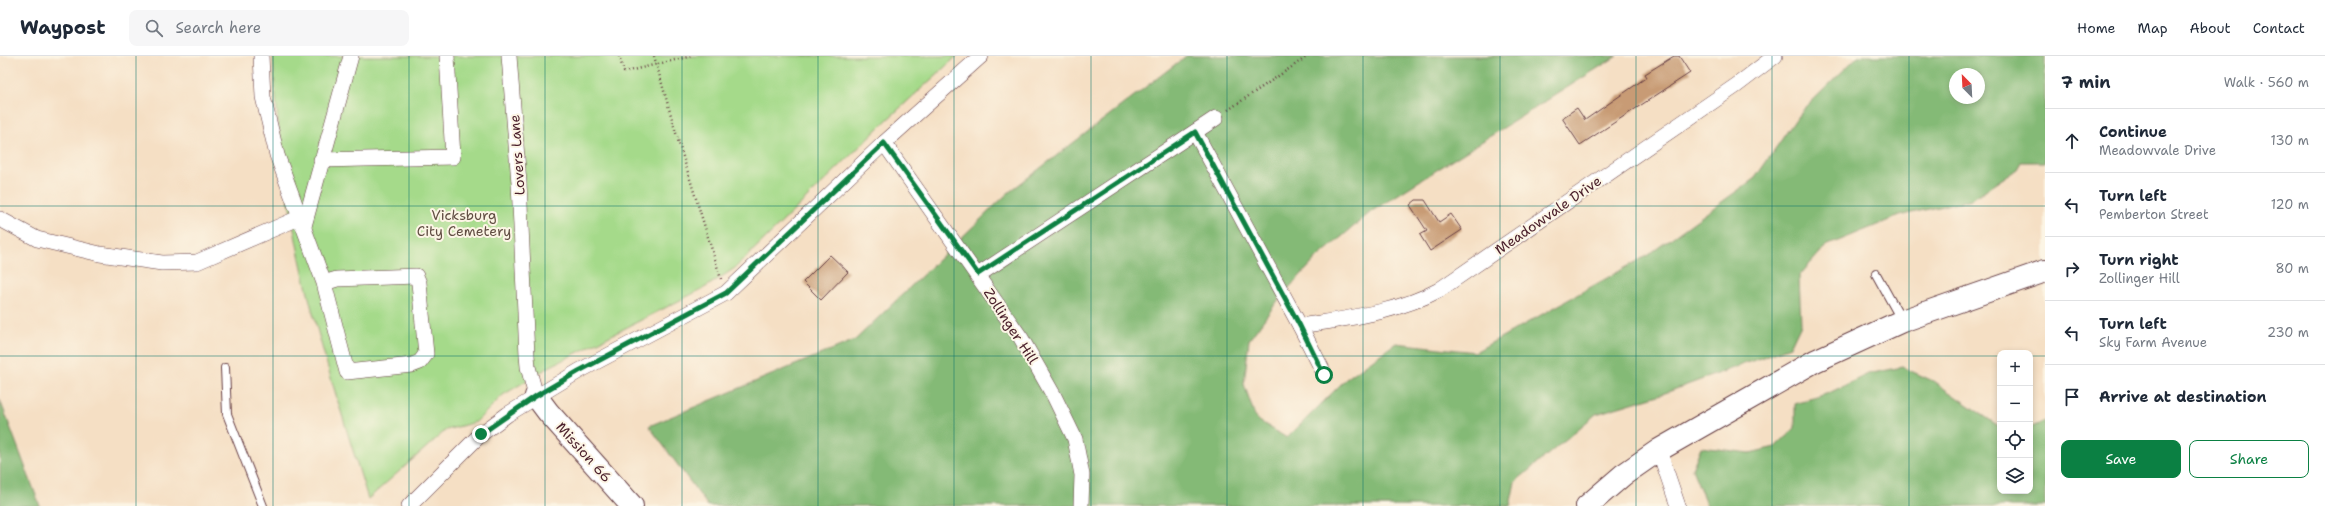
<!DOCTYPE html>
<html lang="en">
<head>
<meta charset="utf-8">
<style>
	:root { --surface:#fff; --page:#f6f6f7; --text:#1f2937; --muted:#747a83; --line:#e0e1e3; --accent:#0b8043 }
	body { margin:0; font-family:"Shantell Sans",sans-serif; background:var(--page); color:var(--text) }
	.controls { position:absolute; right:12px; bottom:12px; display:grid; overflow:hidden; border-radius:8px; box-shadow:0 2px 6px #0003 }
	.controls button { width:36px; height:36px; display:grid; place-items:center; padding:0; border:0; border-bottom:1px solid var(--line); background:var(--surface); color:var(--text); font:20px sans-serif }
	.compass { position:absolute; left:1949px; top:12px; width:36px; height:36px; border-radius:50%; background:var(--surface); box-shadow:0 2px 6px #0003; rotate:336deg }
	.stop { position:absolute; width:12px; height:12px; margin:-9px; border:3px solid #0b8043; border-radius:50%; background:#fff }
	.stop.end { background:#0b8043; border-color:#fff; box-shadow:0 1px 4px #0008 }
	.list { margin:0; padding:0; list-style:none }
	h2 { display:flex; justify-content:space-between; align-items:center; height:52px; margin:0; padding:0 16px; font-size:17px }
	h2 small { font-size:13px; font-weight:400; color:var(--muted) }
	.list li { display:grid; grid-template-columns:26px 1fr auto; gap:12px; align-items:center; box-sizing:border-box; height:64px; padding:0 16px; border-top:1px solid var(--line) }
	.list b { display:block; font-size:15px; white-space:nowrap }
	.list p { margin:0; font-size:13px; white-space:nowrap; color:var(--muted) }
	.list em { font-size:13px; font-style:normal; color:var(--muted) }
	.actions { display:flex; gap:8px; padding:12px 16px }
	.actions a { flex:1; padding:9px 0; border:1px solid var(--accent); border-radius:8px; text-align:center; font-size:14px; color:var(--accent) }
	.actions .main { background:var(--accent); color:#fff }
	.icon { flex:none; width:22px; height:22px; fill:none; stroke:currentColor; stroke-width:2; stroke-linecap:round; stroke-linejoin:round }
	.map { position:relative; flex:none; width:2045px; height:450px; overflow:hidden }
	header { display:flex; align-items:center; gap:24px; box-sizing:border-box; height:56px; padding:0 20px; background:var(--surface); border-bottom:1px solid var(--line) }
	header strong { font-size:19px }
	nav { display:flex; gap:22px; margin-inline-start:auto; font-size:14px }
	.search { width:280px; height:36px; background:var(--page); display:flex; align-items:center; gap:10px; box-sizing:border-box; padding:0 14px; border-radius:8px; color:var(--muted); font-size:15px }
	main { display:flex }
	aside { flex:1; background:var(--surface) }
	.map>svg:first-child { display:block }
	.green { fill:#a5da8a; stroke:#787c5a }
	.forest { fill:#84ba76; stroke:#676c50; fill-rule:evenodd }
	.building { fill:#c89b75 }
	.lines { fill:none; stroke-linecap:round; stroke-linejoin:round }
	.lane-casing { stroke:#643c42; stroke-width:10 }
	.street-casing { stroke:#643c42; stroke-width:16 }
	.secondary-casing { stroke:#643c42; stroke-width:24 }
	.path { stroke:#643c42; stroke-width:2.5; stroke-dasharray:1 3; stroke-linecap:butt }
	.lane { stroke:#fff; stroke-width:8 }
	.street { stroke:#fff; stroke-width:15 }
	.secondary { stroke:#fff; stroke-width:22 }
	.route { stroke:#0b8043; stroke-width:5 }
	.grid { fill:none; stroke:#0f766e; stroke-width:1; stroke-opacity:0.55 }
	.labels { text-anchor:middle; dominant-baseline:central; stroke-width:4; stroke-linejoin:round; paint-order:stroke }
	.street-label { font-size:14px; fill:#4a1f2b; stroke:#fcf5e5 }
	.park-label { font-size:14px; fill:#614e43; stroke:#fcf5e5 }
</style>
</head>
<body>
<header>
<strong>Waypost</strong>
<div class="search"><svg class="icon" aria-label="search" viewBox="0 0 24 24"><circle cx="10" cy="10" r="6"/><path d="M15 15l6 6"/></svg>Search here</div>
<nav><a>Home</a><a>Map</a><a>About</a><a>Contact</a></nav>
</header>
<main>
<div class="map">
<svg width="2045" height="450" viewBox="0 0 2045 450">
	<rect width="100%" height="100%" fill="#fcf5e5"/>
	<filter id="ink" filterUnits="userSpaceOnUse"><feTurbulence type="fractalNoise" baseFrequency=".025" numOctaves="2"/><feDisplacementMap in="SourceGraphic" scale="8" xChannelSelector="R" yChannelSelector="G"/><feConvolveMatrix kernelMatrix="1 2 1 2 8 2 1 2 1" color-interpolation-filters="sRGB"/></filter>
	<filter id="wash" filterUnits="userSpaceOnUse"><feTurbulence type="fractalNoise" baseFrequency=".012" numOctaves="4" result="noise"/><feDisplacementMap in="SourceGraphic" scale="16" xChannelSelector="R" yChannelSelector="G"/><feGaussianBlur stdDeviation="0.9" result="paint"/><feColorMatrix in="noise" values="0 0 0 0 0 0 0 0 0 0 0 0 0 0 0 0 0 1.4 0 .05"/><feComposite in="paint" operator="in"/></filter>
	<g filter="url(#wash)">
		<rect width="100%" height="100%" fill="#f5dfc4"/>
		<path class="green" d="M273 0H957L888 63 735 212 706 231 549 311 503 339 476 366 446 374 368 443C340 352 310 261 293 168 282 113 276 56 273 0Z"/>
		<g class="forest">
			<path d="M1186 0H1617L1372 155 1319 200 1282 239 1249 284 1244 328 1256 363 1287 382 1346 323 1396 287 1475 296 1648 199 1755 122 1800 57 1858 0H2045V106H2021L2017 113 1972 143 1899 160 1826 190 1799 220 1801 268 1790 291 1665 337 1596 358 1515 426 1510 450H708L649 370 855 284 1008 137ZM1955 18H1979V42H1955Z"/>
			<polygon points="1902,311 1933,325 2000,371 2000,435 2030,435 2030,372 2045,365 2045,450 1707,450 1692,413 1701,391 1750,397 1775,391 1795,372 1795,348 1829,337 1868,318"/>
			<polygon points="0,344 40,450 0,450"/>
		</g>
		<g id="blocks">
			<g class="building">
				<polygon points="1674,0 1679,0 1690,17 1580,89 1562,62 1577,52 1585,64 1647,21 1645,18"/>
				<polygon points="1416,144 1425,144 1439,166 1451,158 1462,174 1430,195 1420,179 1427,175 1410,149"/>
				<polygon points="830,199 848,216 821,244 803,226"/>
			</g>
		</g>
	</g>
	<g filter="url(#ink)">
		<use href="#blocks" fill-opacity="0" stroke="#643c42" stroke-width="1"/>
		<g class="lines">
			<g class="lane-casing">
				<g id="lane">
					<polyline points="1876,218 1902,265"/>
					<polyline points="225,312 227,358 263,450"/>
				</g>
			</g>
			<g class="street-casing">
				<g id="street">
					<polyline points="261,0 263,41 277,99 324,227 347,316 412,309 420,306 426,298 419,227 416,220 337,223 324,227"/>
					<polyline points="509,0 519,127 527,299 528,311 536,340"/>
					<polyline points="1195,76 1300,270 1325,319"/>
					<polyline points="884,87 1021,282 1054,340 1075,383 1082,419 1081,450"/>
					<polyline points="321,104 453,101 447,0"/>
					<polyline points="0,163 37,183 100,198 162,207 197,206 301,161"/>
					<polyline points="304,170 351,0"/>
					<polyline points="978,219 1216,62"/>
					<path d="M1300 270C1348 262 1396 257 1439 234L1737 29 1775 0"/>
					<polyline points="1659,394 1678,450"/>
					<polyline points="409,450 481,378 508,358 579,315 726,237 884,87 981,0"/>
				</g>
			</g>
			<g class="secondary-casing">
				<g id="secondary">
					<polyline points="536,340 548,356 632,450"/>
					<polyline points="1587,450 1623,419 1659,394 1815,305 1902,265 2045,215"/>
				</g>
			</g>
			<g class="path">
				<polyline points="619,0 624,16 692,0"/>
				<polyline points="654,0 680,91 721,223"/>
				<polyline points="1228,54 1308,0"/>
			</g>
			<use href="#lane" class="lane"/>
			<use href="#street" class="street"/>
			<use href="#secondary" class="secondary"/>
		</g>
	</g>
	<g class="lines" filter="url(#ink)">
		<polyline class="route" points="481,378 536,340 579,315 726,237 884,87 978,218 1195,76 1300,270 1324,319"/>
	</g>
	<path class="grid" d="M136 0V450M273 0V450M409 0V450M545 0V450M682 0V450M818 0V450M954 0V450M1091 0V450M1227 0V450M1363 0V450M1500 0V450M1636 0V450M1772 0V450M1909 0V450M0 150H2045M0 300H2000M2030 300H2045"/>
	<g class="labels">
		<g class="street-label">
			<text transform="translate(517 99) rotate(-94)">Lovers Lane</text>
			<text transform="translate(1548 159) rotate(-35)">Meadowvale Drive</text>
			<text transform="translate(1011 270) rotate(57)">Zollinger Hill</text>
			<text transform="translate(584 396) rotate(48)">Mission 66</text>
		</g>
		<g class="park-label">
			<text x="464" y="159">Vicksburg<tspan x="464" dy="16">City Cemetery</tspan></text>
		</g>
	</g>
</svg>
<div class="controls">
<button>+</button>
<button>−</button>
<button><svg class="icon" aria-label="locate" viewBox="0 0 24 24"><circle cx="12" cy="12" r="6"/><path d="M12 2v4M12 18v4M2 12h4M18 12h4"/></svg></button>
<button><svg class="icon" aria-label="layers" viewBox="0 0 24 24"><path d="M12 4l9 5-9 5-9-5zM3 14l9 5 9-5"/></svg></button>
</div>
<svg class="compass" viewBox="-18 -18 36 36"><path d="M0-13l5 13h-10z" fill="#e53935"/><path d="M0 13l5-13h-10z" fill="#747a83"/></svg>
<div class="stop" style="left:1324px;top:319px"></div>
<div class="stop end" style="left:481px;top:378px"></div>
</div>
<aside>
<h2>7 min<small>Walk · 560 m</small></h2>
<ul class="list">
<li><svg class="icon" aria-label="ahead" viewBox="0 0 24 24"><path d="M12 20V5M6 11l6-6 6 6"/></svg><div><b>Continue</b><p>Meadowvale Drive</p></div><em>130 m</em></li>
<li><svg class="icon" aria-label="left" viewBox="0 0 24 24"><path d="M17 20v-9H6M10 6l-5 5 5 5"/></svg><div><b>Turn left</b><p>Pemberton Street</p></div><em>120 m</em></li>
<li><svg class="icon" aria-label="right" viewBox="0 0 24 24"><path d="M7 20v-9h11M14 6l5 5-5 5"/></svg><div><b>Turn right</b><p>Zollinger Hill</p></div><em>80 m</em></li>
<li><svg class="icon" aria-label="left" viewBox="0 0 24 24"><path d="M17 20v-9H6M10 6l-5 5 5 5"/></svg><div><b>Turn left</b><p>Sky Farm Avenue</p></div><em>230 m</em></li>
<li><svg class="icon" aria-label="arrive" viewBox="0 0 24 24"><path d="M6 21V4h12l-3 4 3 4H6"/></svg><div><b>Arrive at destination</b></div></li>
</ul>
<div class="actions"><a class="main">Save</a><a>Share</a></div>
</aside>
</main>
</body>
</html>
